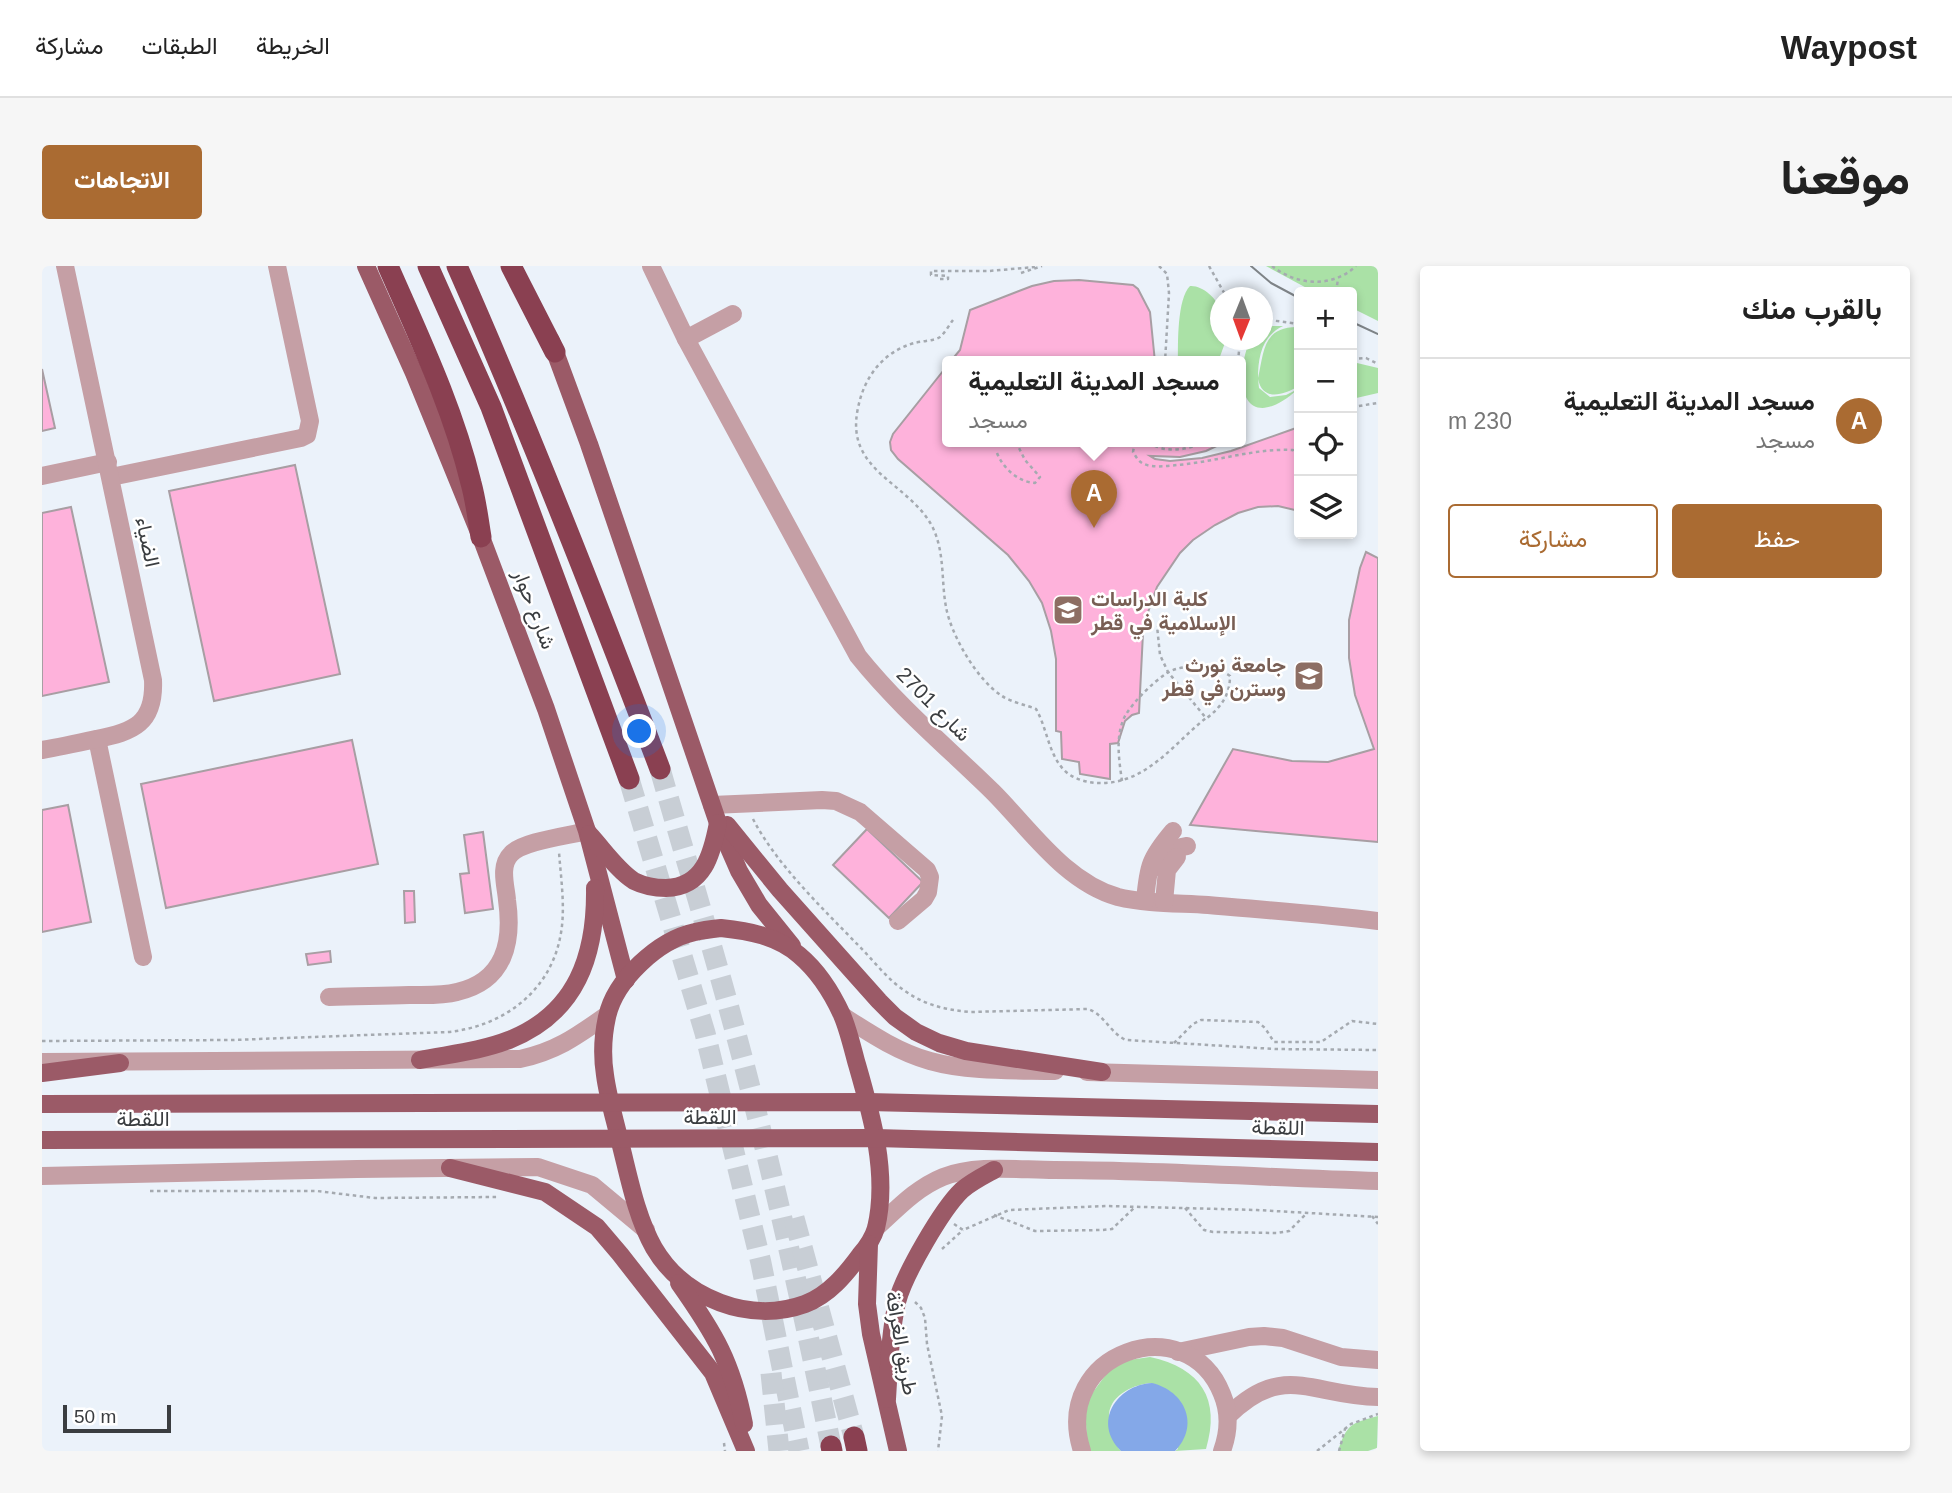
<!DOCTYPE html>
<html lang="ar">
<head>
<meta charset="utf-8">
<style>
	:root { --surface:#fff; --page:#f6f6f6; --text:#222; --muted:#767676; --line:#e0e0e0; --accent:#aa6b32 }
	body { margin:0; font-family:Helvetica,Vazirmatn,sans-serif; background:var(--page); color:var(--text); direction:rtl }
	.controls { position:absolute; right:21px; top:21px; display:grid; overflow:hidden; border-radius:7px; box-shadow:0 4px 10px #0003 }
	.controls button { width:63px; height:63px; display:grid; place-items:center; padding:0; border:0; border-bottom:2px solid var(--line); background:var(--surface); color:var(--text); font:35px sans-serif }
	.compass { position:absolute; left:1168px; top:21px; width:63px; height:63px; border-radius:50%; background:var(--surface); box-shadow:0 4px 10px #0003; rotate:181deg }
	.scale { position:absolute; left:21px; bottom:18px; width:108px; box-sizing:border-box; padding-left:7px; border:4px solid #3a3d40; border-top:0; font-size:19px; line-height:24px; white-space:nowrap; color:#3a3d40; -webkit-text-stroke:5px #fff; paint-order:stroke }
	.you { position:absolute; left:598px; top:466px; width:24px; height:24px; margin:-18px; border:5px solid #fff; border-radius:50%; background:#1a73e8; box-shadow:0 0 0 10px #1a73e833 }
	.badge { display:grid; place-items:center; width:46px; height:46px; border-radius:50%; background:var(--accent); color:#fff; font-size:23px; font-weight:700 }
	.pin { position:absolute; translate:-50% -58px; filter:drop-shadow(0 2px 4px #0008) }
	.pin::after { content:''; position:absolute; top:37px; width:24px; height:21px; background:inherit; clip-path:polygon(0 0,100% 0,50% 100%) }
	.popup { position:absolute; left:900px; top:90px; width:304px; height:91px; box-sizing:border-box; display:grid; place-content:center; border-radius:7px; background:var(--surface); filter:drop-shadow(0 2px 5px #0005); font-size:23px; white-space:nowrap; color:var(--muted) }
	.popup b { font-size:26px; color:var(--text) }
	.popup::after { content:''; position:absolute; left:50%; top:100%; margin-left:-14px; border:14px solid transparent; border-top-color:var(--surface) }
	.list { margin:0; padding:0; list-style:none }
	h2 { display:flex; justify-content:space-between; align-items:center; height:91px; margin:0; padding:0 28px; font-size:30px }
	h2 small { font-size:23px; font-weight:400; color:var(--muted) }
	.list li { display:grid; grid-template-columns:46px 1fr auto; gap:21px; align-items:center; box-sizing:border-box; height:126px; padding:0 28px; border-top:2px solid var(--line) }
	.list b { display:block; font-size:26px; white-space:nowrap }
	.list p { margin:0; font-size:23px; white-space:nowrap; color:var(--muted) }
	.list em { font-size:23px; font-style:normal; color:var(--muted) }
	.actions { display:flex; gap:14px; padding:21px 28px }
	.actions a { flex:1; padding:16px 0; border:2px solid var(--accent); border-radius:7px; text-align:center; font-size:24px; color:var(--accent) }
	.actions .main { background:var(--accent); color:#fff }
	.icon { flex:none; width:38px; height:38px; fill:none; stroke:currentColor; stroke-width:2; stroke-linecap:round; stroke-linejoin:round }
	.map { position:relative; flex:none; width:1336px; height:1185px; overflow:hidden; direction:ltr; border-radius:7px }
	header { display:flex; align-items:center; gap:42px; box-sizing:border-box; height:98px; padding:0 35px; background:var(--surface); border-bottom:2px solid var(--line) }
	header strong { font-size:33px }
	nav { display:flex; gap:38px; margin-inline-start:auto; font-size:24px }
	.intro { display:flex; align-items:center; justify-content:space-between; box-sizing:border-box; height:168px; padding:0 42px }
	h1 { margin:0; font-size:49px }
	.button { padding:18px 32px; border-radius:7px; background:var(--accent); color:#fff; font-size:24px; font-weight:700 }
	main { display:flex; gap:42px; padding:0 42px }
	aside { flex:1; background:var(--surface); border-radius:7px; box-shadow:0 4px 10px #0003 }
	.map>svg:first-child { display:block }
	.green { fill:#aae1a6 }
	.water { fill:#84a8e8 }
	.building { fill:#feb2db; stroke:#a89ea3; stroke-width:2 }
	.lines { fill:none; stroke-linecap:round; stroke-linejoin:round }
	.highway-tunnel { stroke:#c8ced5; stroke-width:21; stroke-dasharray:21 10; stroke-linecap:butt }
	.path { stroke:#a5aab0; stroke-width:2.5; stroke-dasharray:3.5 3.5; stroke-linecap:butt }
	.minor { stroke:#c59fa5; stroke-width:18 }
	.major { stroke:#9b5a67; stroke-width:18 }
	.highway { stroke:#8a4051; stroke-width:21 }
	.tram { stroke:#7e8387; stroke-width:2 }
	.labels { text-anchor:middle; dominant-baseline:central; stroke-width:5; stroke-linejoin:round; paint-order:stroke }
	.street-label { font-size:21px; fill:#3a3d40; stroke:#fff }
	.education-label { font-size:21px; font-weight:bold; fill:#785e54; stroke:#fff; text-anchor:start }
</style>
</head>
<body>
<header>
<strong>Waypost</strong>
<nav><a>الخريطة</a><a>الطبقات</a><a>مشاركة</a></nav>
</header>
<div class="intro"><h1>موقعنا</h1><a class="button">الاتجاهات</a></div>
<main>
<aside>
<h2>بالقرب منك<small></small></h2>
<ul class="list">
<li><span class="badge">A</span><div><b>مسجد المدينة التعليمية</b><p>مسجد</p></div><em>230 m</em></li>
</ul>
<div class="actions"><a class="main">حفظ</a><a>مشاركة</a></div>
</aside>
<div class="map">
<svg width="1336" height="1185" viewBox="0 0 1336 1185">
	<rect width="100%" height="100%" fill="#ebf2fa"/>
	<g class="green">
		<polygon points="1224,0 1336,0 1336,55 1310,42 1310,26 1272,26"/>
		<path d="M1148 20C1160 19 1175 32 1178 44 1181 52 1178 65 1178 74H1184L1176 96H1136C1136 77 1135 33 1148 20Z"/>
		<path d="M1231 60H1241C1220 70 1216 91 1216 112 1222 87 1220 60 1257 61V120C1241 129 1221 136 1216 113L1217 122 1228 131 1244 129 1256 123C1204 170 1189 120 1208 74H1220L1221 62Z"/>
		<polygon points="1315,97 1336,102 1336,127 1310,133 1310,98"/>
		<path d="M1108 1091C1159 1102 1179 1133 1164 1183L1133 1185 1136 1183 1110 1117C1093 1118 1069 1128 1067 1148 1067 1153 1070 1160 1071 1165 1073 1173 1073 1179 1079 1185H1048L1045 1179 1043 1137 1068 1103 1087 1094Z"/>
		<path d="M1336 1150 1335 1182 1326 1185H1296C1305 1158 1309 1157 1336 1150Z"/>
	</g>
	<path class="water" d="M1110 1117C1143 1125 1158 1159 1133 1185H1079C1050 1157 1074 1119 1110 1117Z"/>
	<g class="building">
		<polygon points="1037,14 1091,19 1096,23 1108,46 1113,96 908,96 918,84 928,44 990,20 1012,15"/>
		<polygon points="905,100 905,176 1183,176 1164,185 1138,191 1108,190 1113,193 1128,195 1160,192 1189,185 1257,161 1257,245 1236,240 1216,241 1196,247 1173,259 1151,274 1138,287 1115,321 1105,349 1101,367 1097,447 1090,449 1083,455 1076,477 1068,478 1068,513 1038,508 1037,496 1020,493 1019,466 1014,465 1014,393 1009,365 1000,337 987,315 966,289 856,193 849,184 848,176 851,168"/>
		<polygon points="0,103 13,162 0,165"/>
		<polygon points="253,199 298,408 172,435 127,225"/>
		<polygon points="29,241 67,416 0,430 0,247"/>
		<polygon points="1324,286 1336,292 1336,576 1148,559 1191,483 1250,495 1286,496 1332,483 1313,429 1307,392 1307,354 1318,302"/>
		<polygon points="310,474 336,598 124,642 99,518"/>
		<polygon points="26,539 49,656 0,666 0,544"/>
		<polygon points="825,563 881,616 847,652 791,599"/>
		<polygon points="441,566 451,643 423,647 418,608 427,607 422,569"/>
		<polygon points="362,625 372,625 373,656 363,657"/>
		<polygon points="288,685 289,696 266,699 264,688"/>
	</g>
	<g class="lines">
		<g class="highway-tunnel">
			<path d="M618 503C642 587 668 672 691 757 729 897 760 1038 789 1180"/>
			<polyline points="587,513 663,767 719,997 757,1185"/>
			<polyline points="752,952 812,1171"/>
			<polyline points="729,1107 737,1185"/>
		</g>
		<g class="path">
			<polyline points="1117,0 1125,8 1127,27 1123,96"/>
			<polyline points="1167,0 1185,32"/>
			<path d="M1230 0C1255 20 1291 22 1314 0"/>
			<polyline points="979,7 1000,0"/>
			<polyline points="898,13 906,13 906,10 889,9 889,5 947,5 993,1"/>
			<polyline points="1294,26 1296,13"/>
			<polyline points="1220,53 1257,58"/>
			<path d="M911 54C907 59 903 67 898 71 892 75 880 75 872 77 841 86 822 111 816 142 802 206 868 216 891 262 903 288 899 314 904 341 909 369 935 414 960 430 969 436 984 439 994 443 1005 462 1006 486 1021 503 1029 512 1042 516 1055 517 1104 519 1130 479 1164 452L1126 406 1118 389 1115 360"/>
			<polyline points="1310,93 1324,92 1336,98"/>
			<polyline points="1196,96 1198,74"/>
			<polyline points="1310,141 1336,137"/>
			<path d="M1093 176 1091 186C1094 191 1097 196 1102 198 1111 202 1125 200 1135 199 1174 196 1212 182 1251 184L1257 193"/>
			<path d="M1107 176C1121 188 1147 184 1162 176"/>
			<path d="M955 187C961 202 976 216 993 217L998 211 983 194 974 176"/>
			<path d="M1080 515C1077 494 1073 470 1083 450 1092 435 1110 417 1125 407 1141 397 1173 399 1188 410 1188 429 1179 441 1165 452"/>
			<path d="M711 553C734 598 782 644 817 680 832 695 845 713 863 725 883 739 904 744 928 746L1046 743C1063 749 1068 767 1084 774L1233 783 1336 784"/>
			<path d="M0 775 190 774 406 766C459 761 507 727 518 672 524 645 519 614 517 586"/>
			<polyline points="1132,777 1151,758 1159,754 1216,756 1223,762 1232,776 1279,776 1310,755 1336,758"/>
			<polyline points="108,925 275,925 333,932 455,931"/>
			<polyline points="1143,942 1162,964 1171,966 1235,967 1247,965 1265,947"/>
			<polyline points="952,949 993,965 1061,964 1070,963 1092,942"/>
			<polyline points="1330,950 1336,958"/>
			<polyline points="912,958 921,964 967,944 1064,940 1215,944 1336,951"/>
			<polyline points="900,983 921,964"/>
			<polyline points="873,1036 879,1042 883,1052 885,1078 900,1150 896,1185"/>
			<polyline points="682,1177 683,1185"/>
			<polyline points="1275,1185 1309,1158 1336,1148"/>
			<polyline points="1297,1185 1303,1163"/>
		</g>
		<g class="minor">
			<path d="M609 0 644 73 816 390C856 440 905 481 951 526 988 563 1023 616 1076 631 1105 638 1137 637 1166 639 1223 644 1280 648 1336 655"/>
			<polyline points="644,73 691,48"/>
			<polyline points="0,210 66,196"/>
			<polyline points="69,211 259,172 265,169 268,155 235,0"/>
			<polyline points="55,473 101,691"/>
			<path d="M0 484C18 481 36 477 54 473 92 466 113 457 111 414L23 0"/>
			<polyline points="670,539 780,534 794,535 818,546 885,604 888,611 886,626 882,633 856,655"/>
			<path d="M1116 601C1123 587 1131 582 1145 580"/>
			<path d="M1103 635C1106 600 1108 592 1131 565"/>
			<polyline points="1122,636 1125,604 1135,591"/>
			<path d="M287 731C314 730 341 730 367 729 383 729 400 730 415 726 463 715 471 676 465 634 464 620 457 600 469 588 481 575 526 570 545 565"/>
			<path d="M801 750C829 768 856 786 888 795 927 806 973 804 1013 805"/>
			<path d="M0 796 478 793C515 785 535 770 565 749"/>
			<polyline points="1045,806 1336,814"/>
			<polyline points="0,910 315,903 496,901 550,919 604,964"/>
			<path d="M834 962C855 943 874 922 901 911 934 898 977 904 1012 904 1120 904 1228 912 1336 915"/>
			<polyline points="1136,1086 1207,1071 1222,1070 1241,1072 1299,1091 1336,1094"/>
			<path d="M1186 1150C1241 1095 1270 1130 1336 1131"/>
			<path d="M1040 1185C1008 1086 1145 1040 1180 1128 1188 1147 1187 1166 1180 1185"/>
		</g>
		<g class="major">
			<polyline points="324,0 372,107 439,271 504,443 545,565 584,714"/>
			<polyline points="509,75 547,178 676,557 697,605 717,639 750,680"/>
			<polyline points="685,559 738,624 837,735 853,751 874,766 897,777 924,785 1060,806"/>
			<path d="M547 568C561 583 575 604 592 615 602 620 613 622 624 622 662 621 670 588 676 557"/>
			<path d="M679 662C707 665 735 670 757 689 776 705 790 727 800 749 806 763 810 780 814 795 829 847 847 907 834 962 831 972 825 981 818 989 804 1008 787 1029 763 1038 708 1058 642 1033 612 982 594 950 587 911 578 876 573 854 566 832 563 809 560 790 561 769 565 751 573 714 616 674 653 666 661 664 670 663 679 662Z"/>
			<path d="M378 794C408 788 439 785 467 774 535 747 554 689 553 622"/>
			<polyline points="0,807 78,797"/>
			<polyline points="0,838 826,836 1336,848"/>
			<polyline points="0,874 834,872 1336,886"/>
			<polyline points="408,902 503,926 555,961 578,988 671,1107 704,1185"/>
			<polyline points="827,978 825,1038 829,1068 856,1185"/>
			<path d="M637 1017C673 1068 690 1096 702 1158"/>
			<path d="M845 1133C847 1101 848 1067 855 1036 862 1009 900 943 920 924 929 916 941 910 952 904"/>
		</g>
		<g class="highway">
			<path d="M346 0C377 71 411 142 429 217 434 235 436 253 439 271"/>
			<polyline points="386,0 449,141 587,513"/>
			<path d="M415 0C488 165 554 334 618 503"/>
			<polyline points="469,0 513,86"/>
			<polyline points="812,1171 815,1185"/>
			<polyline points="789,1180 790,1185"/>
		</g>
		<g class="tram">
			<polyline points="1209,0 1229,17 1257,32"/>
			<polyline points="1310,56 1336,68"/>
		</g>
	</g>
	<defs>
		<g id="university-square" transform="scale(1.575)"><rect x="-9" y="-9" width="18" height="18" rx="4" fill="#8d6e63" stroke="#fff"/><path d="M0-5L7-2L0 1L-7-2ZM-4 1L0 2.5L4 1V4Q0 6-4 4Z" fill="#fff"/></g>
	</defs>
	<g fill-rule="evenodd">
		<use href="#university-square" x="1026" y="344"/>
		<use href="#university-square" x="1267" y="410"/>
	</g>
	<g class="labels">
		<g class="street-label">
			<text transform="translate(106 276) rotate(78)">الضياء</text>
			<text transform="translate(493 343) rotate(69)">شارع حوار</text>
			<text transform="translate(892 438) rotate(45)">شارع 2701</text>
			<text x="668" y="850">اللقطة</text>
			<text x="101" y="852">اللقطة</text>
			<text transform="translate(1236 861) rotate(1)">اللقطة</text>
			<text transform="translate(860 1077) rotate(80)">طريق الغرافة</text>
		</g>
		<g class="education-label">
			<text x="1049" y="332">كلية الدراسات<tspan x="1049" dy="24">الإسلامية في قطر</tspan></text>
			<text x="1244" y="398" text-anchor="end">جامعة نورث<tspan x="1244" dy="24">وسترن في قطر</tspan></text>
		</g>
	</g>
</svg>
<div class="controls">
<button>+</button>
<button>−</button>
<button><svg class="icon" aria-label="locate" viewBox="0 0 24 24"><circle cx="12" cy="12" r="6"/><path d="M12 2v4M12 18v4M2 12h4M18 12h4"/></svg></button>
<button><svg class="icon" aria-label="layers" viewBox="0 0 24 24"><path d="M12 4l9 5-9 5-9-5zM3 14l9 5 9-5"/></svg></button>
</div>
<svg class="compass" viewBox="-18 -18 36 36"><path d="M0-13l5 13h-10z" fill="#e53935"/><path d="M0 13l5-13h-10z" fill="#767676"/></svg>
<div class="scale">50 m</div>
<div class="you"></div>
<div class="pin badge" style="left:1052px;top:262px">A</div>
<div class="popup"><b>مسجد المدينة التعليمية</b>مسجد</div>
</div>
</main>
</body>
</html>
